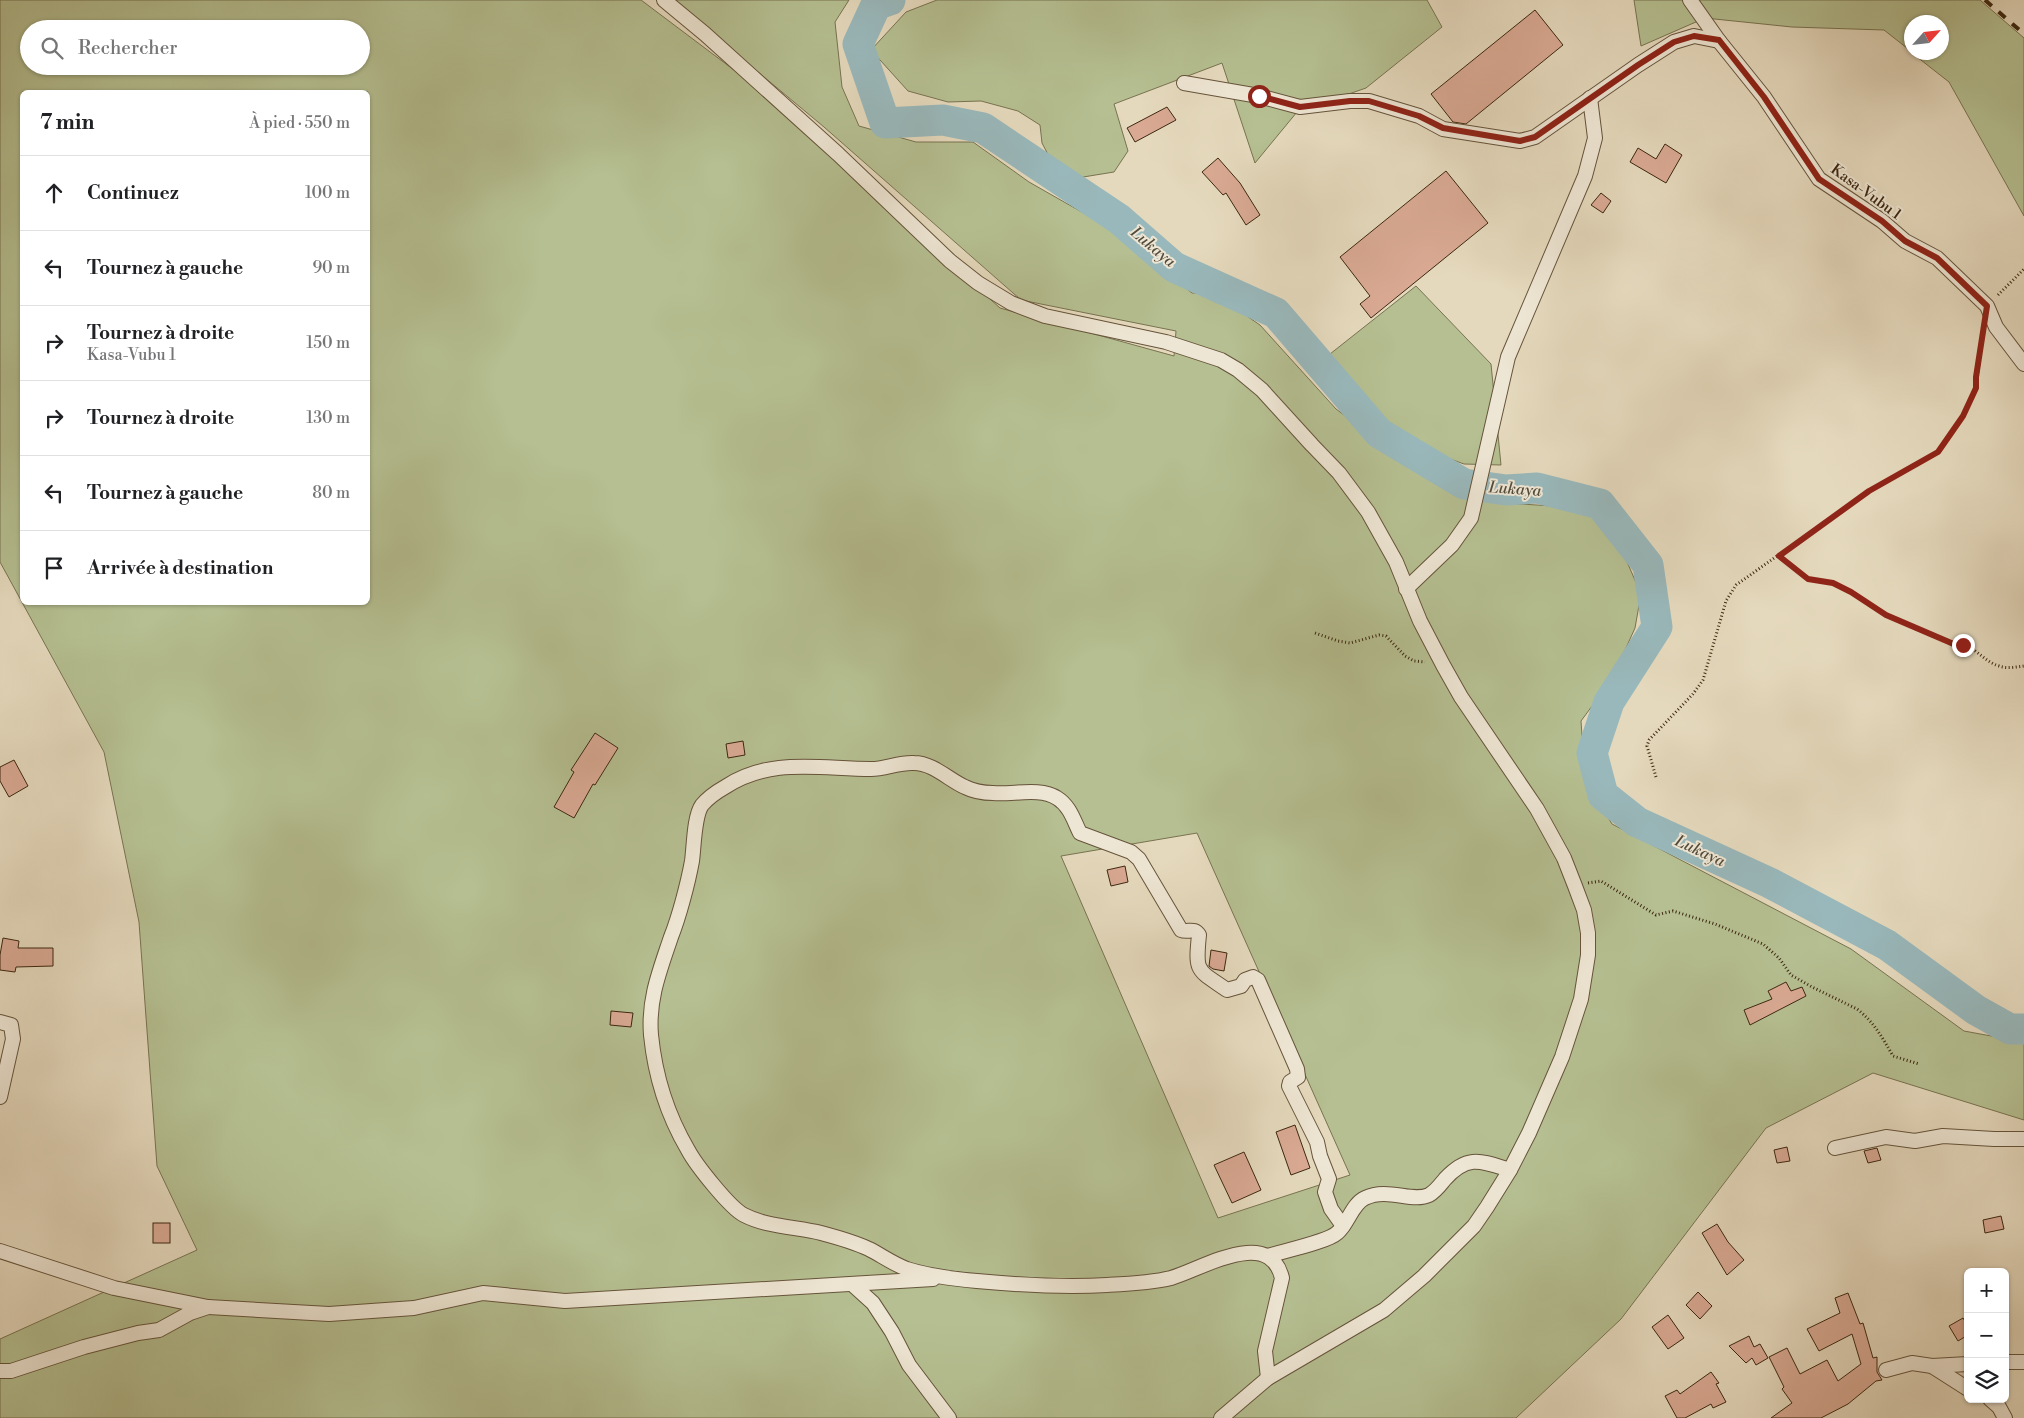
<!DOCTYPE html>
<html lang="fr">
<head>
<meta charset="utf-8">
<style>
	:root { --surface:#fff; --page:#f6f6f6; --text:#202124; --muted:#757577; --line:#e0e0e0 }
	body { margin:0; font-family:"Libre Bodoni",serif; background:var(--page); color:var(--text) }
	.controls { position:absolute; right:15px; bottom:15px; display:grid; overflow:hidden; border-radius:8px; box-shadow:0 1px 4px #0004 }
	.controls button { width:45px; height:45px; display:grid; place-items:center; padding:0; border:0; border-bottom:1px solid var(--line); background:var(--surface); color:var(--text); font:25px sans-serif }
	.compass { position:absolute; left:1904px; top:15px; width:45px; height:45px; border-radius:50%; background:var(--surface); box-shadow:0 1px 4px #0004; rotate:63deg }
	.stop { position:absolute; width:15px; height:15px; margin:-11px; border:4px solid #8f2418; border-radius:50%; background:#fff }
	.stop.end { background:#8f2418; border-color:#fff; box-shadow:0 1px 5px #0008 }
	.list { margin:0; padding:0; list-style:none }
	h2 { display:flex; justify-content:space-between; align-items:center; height:65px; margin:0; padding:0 20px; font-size:21px }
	h2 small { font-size:16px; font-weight:400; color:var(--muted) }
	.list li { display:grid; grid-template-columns:32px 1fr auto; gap:15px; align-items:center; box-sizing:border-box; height:75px; padding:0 20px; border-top:1px solid var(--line) }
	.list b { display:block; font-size:19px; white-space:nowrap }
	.list p { margin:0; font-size:16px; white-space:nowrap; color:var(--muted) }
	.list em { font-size:16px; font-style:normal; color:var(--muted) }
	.icon { flex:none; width:28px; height:28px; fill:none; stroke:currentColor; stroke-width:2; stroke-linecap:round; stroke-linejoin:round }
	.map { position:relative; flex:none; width:2024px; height:1418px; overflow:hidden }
	.search { position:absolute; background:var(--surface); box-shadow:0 1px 4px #0004; left:20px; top:20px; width:350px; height:55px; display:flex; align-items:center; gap:12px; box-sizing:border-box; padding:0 18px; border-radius:28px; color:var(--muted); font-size:19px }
	.panel { position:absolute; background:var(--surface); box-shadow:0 1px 4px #0004; left:20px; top:90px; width:350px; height:515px; border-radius:8px }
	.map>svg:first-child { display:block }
	.green { fill:#b5bf91; stroke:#787350; fill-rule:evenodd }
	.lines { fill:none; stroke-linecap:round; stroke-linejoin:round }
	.river { stroke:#99b8bb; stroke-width:31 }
	.building { fill:#d9a993; stroke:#3c2710 }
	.minor-casing { stroke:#66543b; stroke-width:16 }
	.path { stroke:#3c2710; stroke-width:3; stroke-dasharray:1 2.5; stroke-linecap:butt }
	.minor { stroke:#eee6d4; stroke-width:14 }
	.rail { stroke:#3c2710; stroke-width:4; stroke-dasharray:9 9; stroke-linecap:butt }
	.route { stroke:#8f2418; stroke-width:6 }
	.labels { text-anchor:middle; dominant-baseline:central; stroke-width:4; stroke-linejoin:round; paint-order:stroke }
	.street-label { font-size:15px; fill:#3c2710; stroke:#eee6d4 }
	.water-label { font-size:16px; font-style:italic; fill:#534b3b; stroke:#eee6d4 }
</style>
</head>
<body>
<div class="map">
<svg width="2024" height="1418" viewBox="0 0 2024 1418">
	<rect width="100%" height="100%" fill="#e5d9bd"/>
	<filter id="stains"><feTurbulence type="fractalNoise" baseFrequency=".004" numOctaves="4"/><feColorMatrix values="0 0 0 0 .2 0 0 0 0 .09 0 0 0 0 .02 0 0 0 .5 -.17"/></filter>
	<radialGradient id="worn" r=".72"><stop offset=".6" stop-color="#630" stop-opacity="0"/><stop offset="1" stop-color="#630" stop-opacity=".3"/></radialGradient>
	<g class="green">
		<path d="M0 0H641L742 76 1000 308 1174 356 1176 331 1021 300 824 127 704 27 668 0H849L835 22 842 87 859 126 916 142H973L1029 182 1101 223 1192 293H1213L1260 325 1336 409 1427 477 1460 496 1505 503 1584 508 1621 548 1641 594 1635 628 1612 679 1581 721 1585 779 1612 824 1851 949 1964 1031 2024 1042V1120L1873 1073 1766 1128 1621 1319 1516 1418H0V1339L197 1250 157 1166 139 922 104 752 0 562ZM29 29H361V66H29ZM22 92H368V602H22ZM1197 833 1350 1175 1218 1218 1061 856Z"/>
		<polygon points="937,0 1427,0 1442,27 1366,88 1297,112 1255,163 1222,63 1114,104 1128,151 1114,172 1077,178 1054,166 1042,143 1040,125 1018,111 981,101 948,102 908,91 871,50 906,12"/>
		<polygon points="1634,0 1980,0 2024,38 2024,216 1949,82 1912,53 1942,52 1942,22 1912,22 1912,52 1884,30 1792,27 1705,18 1641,46"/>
		<polygon points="1416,286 1491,364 1501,465 1464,464 1425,450 1383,424 1330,354"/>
	</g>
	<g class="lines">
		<polyline class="river" points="890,0 876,5 858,44 885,123 943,120 983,128 1119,219 1174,267 1276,313 1379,433 1464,484 1506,490 1537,488 1600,504 1648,565 1657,627 1609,702 1592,753 1603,795 1637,822 1770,883 1887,945 1976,1010 2010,1029 2024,1029"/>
	</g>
	<g class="building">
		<polygon points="1535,10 1563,45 1466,124 1453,122 1431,94"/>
		<polygon points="1167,107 1176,120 1135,142 1127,128"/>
		<polygon points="1665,144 1682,155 1666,183 1630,162 1638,148 1656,159"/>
		<polygon points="1218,158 1240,183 1260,215 1246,225 1226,193 1223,195 1202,172"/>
		<polygon points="1446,171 1488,223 1371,318 1360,304 1370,296 1340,257"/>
		<polygon points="1601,193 1611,201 1603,213 1591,205"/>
		<polygon points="595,733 618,748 595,785 593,784 574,818 554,807 574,772 571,770"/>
		<polygon points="743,741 745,755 728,758 726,744"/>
		<polygon points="14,760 28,786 9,797 0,781 0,767"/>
		<polygon points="1125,866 1128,882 1111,886 1107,870"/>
		<polygon points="3,938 19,941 18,948 53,948 53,966 16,967 15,972 0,970 0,955"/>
		<polygon points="1211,950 1227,953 1224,971 1213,969 1209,966"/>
		<polygon points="1786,982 1791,991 1802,987 1806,996 1750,1025 1744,1010 1772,999 1768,991"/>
		<polygon points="611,1011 633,1013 631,1027 610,1025"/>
		<polygon points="1295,1125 1310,1168 1291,1175 1276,1132"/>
		<polygon points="1787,1147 1790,1161 1777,1163 1774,1150"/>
		<polygon points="1877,1148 1881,1160 1868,1163 1864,1151"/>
		<polygon points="1244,1152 1261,1190 1232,1203 1214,1165"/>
		<polygon points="2001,1216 2004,1229 1985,1233 1983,1220"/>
		<rect x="153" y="1223" width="17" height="20"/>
		<polygon points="1717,1224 1728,1242 1744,1260 1727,1275 1702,1233"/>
		<polygon points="1698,1292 1712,1306 1700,1319 1686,1305"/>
		<polygon points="1848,1293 1860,1324 1863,1323 1873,1358 1877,1357 1877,1372 1882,1380 1876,1381 1848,1404 1821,1418 1771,1418 1792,1403 1782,1389 1784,1387 1769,1357 1787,1348 1800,1374 1827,1360 1838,1381 1861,1364 1852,1334 1819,1351 1807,1329 1840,1313 1835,1298"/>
		<polygon points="1668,1315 1684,1338 1668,1349 1652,1327"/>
		<polygon points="1963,1318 1968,1326 1968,1335 1958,1341 1949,1326"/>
		<polygon points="1749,1336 1754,1347 1760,1344 1768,1358 1756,1365 1752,1358 1746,1363 1729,1346"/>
		<polygon points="1711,1372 1719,1383 1716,1384 1726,1402 1713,1408 1711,1404 1685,1418 1677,1418 1665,1396 1677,1390 1680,1394"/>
	</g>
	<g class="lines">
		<g class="minor-casing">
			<g id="minor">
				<polyline points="664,0 705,34 838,154 950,261 978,283 1011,303 1045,316 1166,342 1221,360 1238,370 1262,390 1312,445 1339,473 1368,512 1396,562 1420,621 1443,665 1461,697 1537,809 1564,858 1575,886 1584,910 1588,933 1588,955 1581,999 1562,1057 1529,1133 1510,1170 1487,1207 1474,1226 1424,1276 1384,1310 1268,1378 1221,1418"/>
				<polyline points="1690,0 1719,41 1764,97 1819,179 1882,221 1905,241 1937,258 1987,306 1996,327 2024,364"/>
				<polyline points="1184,83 1259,96 1300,107 1350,101 1369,101 1419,116 1443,129 1520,141 1535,137 1638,65 1674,42 1694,36 1719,41"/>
				<polyline points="1406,589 1452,545 1471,518 1508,357 1585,176 1595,138 1590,98"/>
				<polyline points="0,1022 11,1025 13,1039 0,1097"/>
				<polyline points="1835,1148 1886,1137 1915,1141 1943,1136 1994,1139 2024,1139"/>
				<polyline points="0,1251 114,1288 208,1307 329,1314 414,1308 483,1293 565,1301 933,1279"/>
				<path d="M1268 1256C1283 1251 1327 1242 1337 1233 1348 1224 1352 1204 1365 1198 1388 1187 1412 1203 1429 1195 1436 1191 1440 1185 1445 1179 1468 1154 1481 1161 1510 1170"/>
				<polyline points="852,1284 873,1303 892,1332 909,1365 949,1418"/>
				<polyline points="2005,1362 2024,1362"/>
				<polyline points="1932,1366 1968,1389"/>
				<polyline points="1886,1370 1912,1363 1932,1366 1968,1364"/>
				<polyline points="0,1371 11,1371 84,1347 138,1333 159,1330 190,1313 208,1307"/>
				<path d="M1268 1378 1265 1351 1282 1278C1269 1226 1202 1269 1171 1278 1151 1283 1127 1284 1107 1285 1063 1288 1020 1285 977 1281 954 1279 929 1276 907 1269 893 1264 881 1255 869 1249 854 1242 836 1237 821 1233 797 1227 767 1227 744 1215 730 1208 696 1165 688 1150 668 1116 655 1075 651 1035 648 999 660 970 671 937 679 917 688 883 692 861 694 847 694 816 702 805 707 799 718 791 725 787 770 757 820 769 871 769 885 769 900 762 914 763 933 763 949 780 965 787 973 791 984 793 993 793 1012 795 1040 787 1057 798 1070 806 1074 821 1080 833L1131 852 1139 859 1181 930C1188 933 1194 927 1199 935 1195 973 1197 969 1227 990L1241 986 1245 980 1253 977 1258 980 1297 1069 1298 1077 1290 1082 1289 1086 1317 1142 1320 1156 1329 1179 1325 1192 1331 1209 1343 1226"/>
				<polyline points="1990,1399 1999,1407 2005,1418"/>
			</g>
		</g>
		<g class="path">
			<polyline points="1998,295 2024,269"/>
			<path d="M1779 556 1808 579 1833 583 1851 592 1887 615 1956 645C1975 644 1982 661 1999 666 2007 669 2016 667 2024 666"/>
			<polyline points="1315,633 1338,641 1350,643 1379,635 1386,636 1405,656 1414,661 1425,662"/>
			<polyline points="1656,777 1647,746 1649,740 1693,694 1703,680 1726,601 1736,585 1869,491 1938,452 1963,416 1976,388 1983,334"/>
			<path d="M1588 883 1601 881 1656 915 1673 911 1715 924 1763 944 1779 958 1791 975 1812 987 1857 1009C1874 1022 1882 1037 1893 1056L1919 1064"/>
		</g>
		<use href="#minor" class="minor"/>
		<polyline class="rail" points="1985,0 2024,34"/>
	</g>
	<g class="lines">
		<polyline class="route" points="1259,96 1300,107 1350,101 1369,101 1419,116 1443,128 1520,141 1535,137 1638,65 1674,42 1694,36 1719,40 1764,97 1819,179 1882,221 1905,241 1937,258 1987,306 1976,377 1976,388 1963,416 1938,452 1869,491 1779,556 1808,579 1833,583 1851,592 1886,615 1956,645 1963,645"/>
	</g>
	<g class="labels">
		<g class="street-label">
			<text transform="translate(1866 192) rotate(36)">Kasa-Vubu 1</text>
		</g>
		<g class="water-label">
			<text transform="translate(1153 247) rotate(40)">Lukaya</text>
			<text transform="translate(1515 489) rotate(4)">Lukaya</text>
			<text transform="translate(1700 851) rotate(25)">Lukaya</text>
		</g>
	</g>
	<rect width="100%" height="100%" filter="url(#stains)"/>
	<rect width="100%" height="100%" fill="url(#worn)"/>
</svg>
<div class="controls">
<button>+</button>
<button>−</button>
<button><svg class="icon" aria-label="layers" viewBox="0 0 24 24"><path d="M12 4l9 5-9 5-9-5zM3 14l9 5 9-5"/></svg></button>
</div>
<svg class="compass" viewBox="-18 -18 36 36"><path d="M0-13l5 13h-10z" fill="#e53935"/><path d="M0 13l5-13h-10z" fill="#757577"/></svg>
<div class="stop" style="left:1259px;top:96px"></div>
<div class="stop end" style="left:1963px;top:645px"></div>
<div class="search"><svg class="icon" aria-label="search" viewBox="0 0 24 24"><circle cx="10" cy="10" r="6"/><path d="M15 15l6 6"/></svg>Rechercher</div>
<section class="panel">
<h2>7 min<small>À pied · 550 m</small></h2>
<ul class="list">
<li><svg class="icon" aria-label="ahead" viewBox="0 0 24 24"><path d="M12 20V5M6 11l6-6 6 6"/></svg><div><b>Continuez</b></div><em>100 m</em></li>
<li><svg class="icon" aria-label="left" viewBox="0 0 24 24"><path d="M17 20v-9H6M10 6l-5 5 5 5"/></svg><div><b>Tournez à gauche</b></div><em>90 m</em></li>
<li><svg class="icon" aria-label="right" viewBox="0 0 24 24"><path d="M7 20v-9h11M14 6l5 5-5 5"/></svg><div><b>Tournez à droite</b><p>Kasa-Vubu 1</p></div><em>150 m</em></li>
<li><svg class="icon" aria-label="right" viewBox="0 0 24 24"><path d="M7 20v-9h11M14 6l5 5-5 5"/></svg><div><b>Tournez à droite</b></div><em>130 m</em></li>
<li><svg class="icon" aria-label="left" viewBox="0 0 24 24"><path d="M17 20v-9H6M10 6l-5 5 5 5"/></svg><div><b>Tournez à gauche</b></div><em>80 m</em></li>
<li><svg class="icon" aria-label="arrive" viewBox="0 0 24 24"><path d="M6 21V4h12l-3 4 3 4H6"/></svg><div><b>Arrivée à destination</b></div></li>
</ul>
</section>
</div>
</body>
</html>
